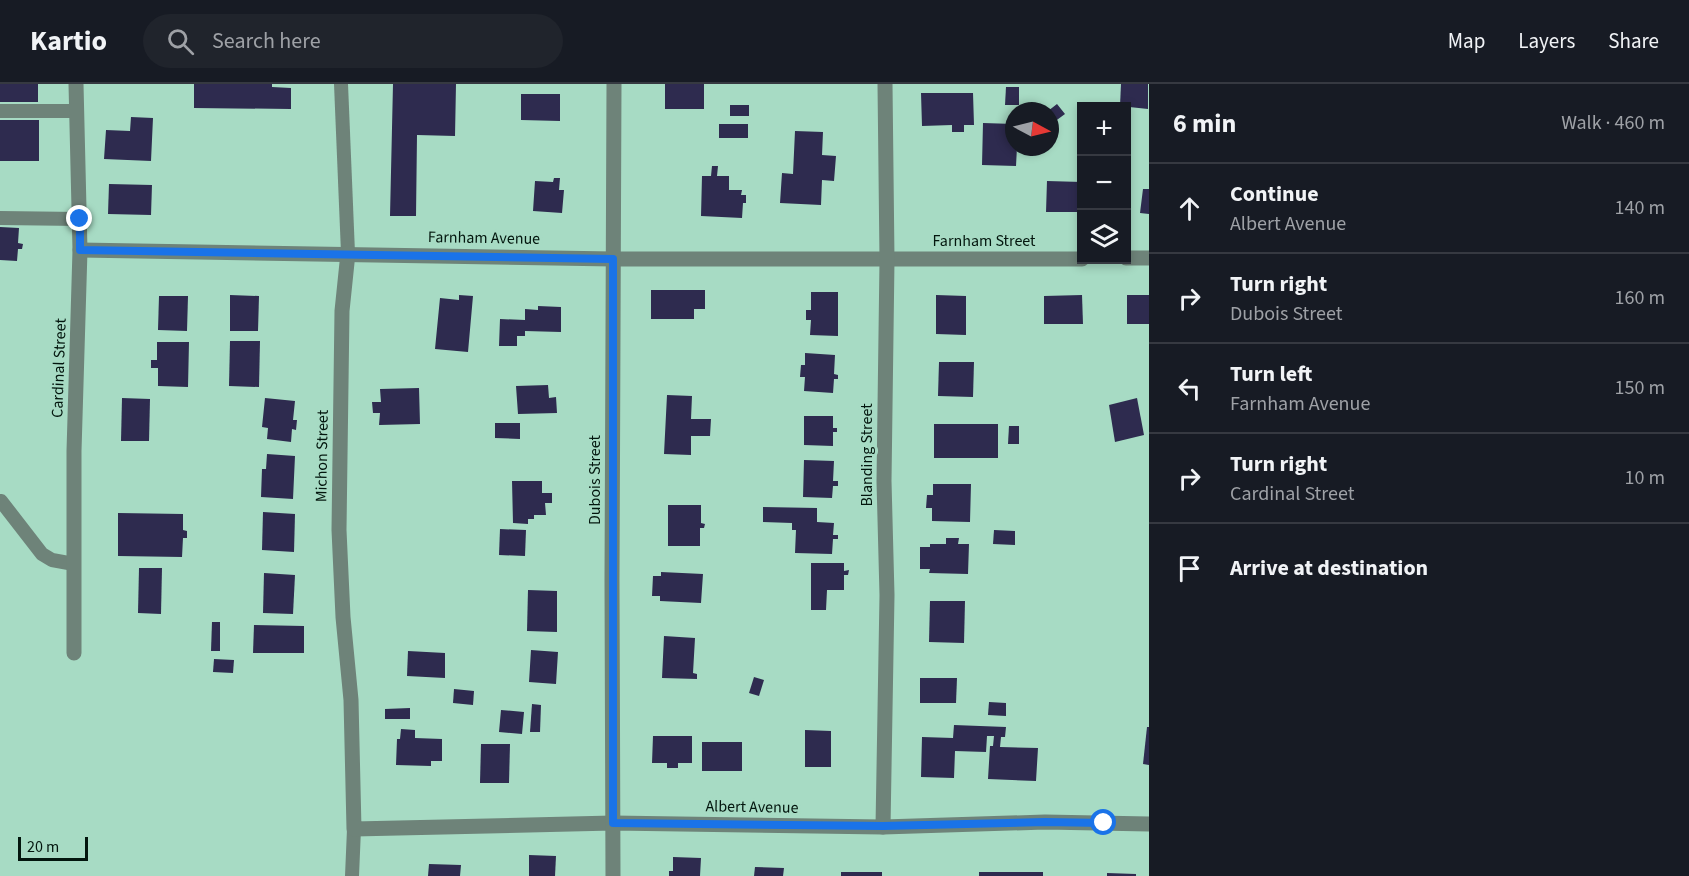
<!DOCTYPE html>
<html lang="en">
<head>
<meta charset="utf-8">
<style>
	:root { --surface:#171b24; --page:#20242c; --text:#f1f3f6; --muted:#9ea1a6; --line:#363941 }
	body { margin:0; font-family:"Source Sans 3",sans-serif; background:var(--page); color:var(--text) }
	.controls { position:absolute; right:18px; top:18px; display:grid; overflow:hidden; border-radius:0px; box-shadow:0 3px 9px #0003 }
	.controls button { width:54px; height:54px; display:grid; place-items:center; padding:0; border:0; border-bottom:2px solid var(--line); background:var(--surface); color:var(--text); font:30px sans-serif }
	.compass { position:absolute; left:1005px; top:18px; width:54px; height:54px; border-radius:50%; background:var(--surface); box-shadow:0 3px 9px #0003; rotate:97deg }
	.scale { position:absolute; left:18px; bottom:15px; width:70px; box-sizing:border-box; padding-left:6px; border:3px solid #03160e; border-top:0; font-size:16px; line-height:21px; white-space:nowrap; color:#03160e; -webkit-text-stroke:4px #a7dbc4; paint-order:stroke }
	.stop { position:absolute; width:18px; height:18px; margin:-14px; border:4px solid #1a73e8; border-radius:50%; background:#fff }
	.stop.end { background:#1a73e8; border-color:#fff; box-shadow:0 2px 6px #0008 }
	.list { margin:0; padding:0; list-style:none }
	h2 { display:flex; justify-content:space-between; align-items:center; height:78px; margin:0; padding:0 24px; font-size:26px }
	h2 small { font-size:20px; font-weight:400; color:var(--muted) }
	.list li { display:grid; grid-template-columns:39px 1fr auto; gap:18px; align-items:center; box-sizing:border-box; height:90px; padding:0 24px; border-top:2px solid var(--line) }
	.list b { display:block; font-size:22px; white-space:nowrap }
	.list p { margin:0; font-size:20px; white-space:nowrap; color:var(--muted) }
	.list em { font-size:20px; font-style:normal; color:var(--muted) }
	.icon { flex:none; width:33px; height:33px; fill:none; stroke:currentColor; stroke-width:2; stroke-linecap:round; stroke-linejoin:round }
	.map { position:relative; flex:none; width:1149px; height:792px; overflow:hidden }
	header { display:flex; align-items:center; gap:36px; box-sizing:border-box; height:84px; padding:0 30px; background:var(--surface); border-bottom:2px solid var(--line) }
	header strong { font-size:28px }
	nav { display:flex; gap:33px; margin-inline-start:auto; font-size:21px }
	.search { width:420px; height:54px; background:var(--page); display:flex; align-items:center; gap:15px; box-sizing:border-box; padding:0 21px; border-radius:33px; color:var(--muted); font-size:22px }
	main { display:flex }
	aside { flex:1; background:var(--surface) }
	.map>svg:first-child { display:block }
	.building { fill:#2e2b4f }
	.lines { fill:none; stroke-linecap:round; stroke-linejoin:round }
	.lane { stroke:#6e8379; stroke-width:14 }
	.street { stroke:#6e8379; stroke-width:15 }
	.route { stroke:#1a73e8; stroke-width:8 }
	.labels { text-anchor:middle; dominant-baseline:central; stroke-width:6; stroke-linejoin:round; paint-order:stroke }
	.street-label { font-size:16px; fill:#03160e; stroke:#a7dbc4 }
</style>
</head>
<body>
<header>
<strong>Kartio</strong>
<div class="search"><svg class="icon" aria-label="search" viewBox="0 0 24 24"><circle cx="10" cy="10" r="6"/><path d="M15 15l6 6"/></svg>Search here</div>
<nav><a>Map</a><a>Layers</a><a>Share</a></nav>
</header>
<main>
<div class="map">
<svg width="1149" height="792" viewBox="0 0 1149 792">
	<rect width="100%" height="100%" fill="#a7dbc4"/>
	<g class="building">
		<rect x="0" y="0" width="38" height="18"/>
		<polygon points="194,0 272,0 272,3 291,4 291,25 194,24"/>
		<polygon points="393,0 456,0 455,52 417,51 416,132 390,132"/>
		<rect x="665" y="0" width="39" height="25"/>
		<polygon points="1121,0 1148,0 1148,25 1120,22"/>
		<polygon points="1006,3 1019,3 1019,21 1005,21"/>
		<polygon points="921,9 973,9 974,41 964,41 964,48 952,48 952,41 922,42"/>
		<polygon points="521,10 560,10 560,37 521,36"/>
		<polygon points="1057,20 1065,30 1050,41 1050,27 1048,27"/>
		<rect x="730" y="21" width="19" height="11"/>
		<polygon points="131,33 153,34 151,77 104,75 106,46 130,47"/>
		<rect x="0" y="36" width="39" height="41"/>
		<polygon points="983,39 1014,40 1014,63 1017,63 1016,82 982,81"/>
		<rect x="719" y="40" width="29" height="14"/>
		<polygon points="795,47 823,48 822,71 836,72 834,97 822,96 821,121 780,119 782,89 793,90"/>
		<polygon points="712,82 718,82 717,92 729,92 729,106 742,106 741,111 746,111 746,119 743,119 742,134 701,132 702,92 711,92"/>
		<polygon points="554,94 560,94 559,106 564,106 562,129 533,127 535,97 553,98"/>
		<polygon points="1047,97 1082,98 1082,128 1046,128"/>
		<polygon points="109,100 152,101 151,131 108,130"/>
		<polygon points="1143,105 1149,105 1149,130 1140,129"/>
		<polygon points="0,143 19,144 18,159 23,160 22,165 18,165 17,177 0,176"/>
		<polygon points="651,206 705,206 705,225 694,225 694,235 651,235"/>
		<polygon points="811,208 838,208 838,252 810,251 811,236 806,236 806,226 811,226"/>
		<polygon points="230,211 259,212 258,247 230,247"/>
		<polygon points="459,211 473,212 468,268 435,265 440,214 459,216"/>
		<polygon points="936,211 966,212 966,251 936,250"/>
		<polygon points="1082,211 1083,240 1044,240 1044,212"/>
		<rect x="1127" y="211" width="22" height="29"/>
		<polygon points="159,212 188,212 187,247 158,246"/>
		<polygon points="538,222 561,223 561,248 525,247 525,252 517,252 517,262 499,262 500,235 525,236 525,225 538,226"/>
		<polygon points="230,257 260,257 259,303 229,302"/>
		<polygon points="157,258 189,258 188,303 158,302 158,284 151,284 151,276 157,276"/>
		<polygon points="805,269 835,271 834,290 838,291 838,295 834,295 833,309 804,307 805,293 800,293 801,281 805,281"/>
		<polygon points="939,278 974,278 973,313 938,312"/>
		<polygon points="548,301 549,314 556,313 557,329 518,330 516,302"/>
		<polygon points="419,304 420,340 379,341 380,329 373,329 372,318 381,318 380,305"/>
		<polygon points="667,311 692,312 691,335 711,335 710,352 691,352 691,371 664,370"/>
		<polygon points="122,314 150,315 149,357 121,357"/>
		<polygon points="265,314 295,317 293,336 297,336 296,346 292,345 291,358 267,355 268,344 262,343"/>
		<polygon points="1137,314 1144,351 1115,358 1109,321"/>
		<polygon points="804,332 833,332 833,344 837,344 837,348 833,348 833,362 804,361"/>
		<polygon points="495,339 520,339 520,355 495,354"/>
		<rect x="934" y="340" width="64" height="34"/>
		<polygon points="1009,342 1019,342 1019,360 1008,360"/>
		<polygon points="267,370 295,372 293,415 261,413 262,385 266,385"/>
		<polygon points="804,376 834,377 833,397 838,397 838,402 833,402 832,414 803,413"/>
		<polygon points="512,397 542,397 542,409 552,409 552,419 545,419 546,431 534,431 534,435 528,435 528,440 513,439"/>
		<polygon points="933,400 971,400 970,438 932,437 932,424 926,424 927,411 933,411"/>
		<polygon points="668,421 701,421 701,439 705,440 704,444 700,444 700,462 668,462"/>
		<polygon points="763,423 817,424 817,438 834,439 833,451 838,451 838,455 833,455 832,470 795,469 796,446 792,446 792,439 763,438"/>
		<polygon points="263,428 295,430 294,468 262,466"/>
		<polygon points="118,429 183,430 183,446 187,447 187,454 183,454 182,473 118,472"/>
		<polygon points="500,445 526,446 525,472 499,471"/>
		<polygon points="994,446 1015,447 1015,461 993,460"/>
		<polygon points="946,454 959,454 958,460 969,460 968,490 929,489 930,485 920,485 920,463 930,463 930,460 946,460"/>
		<polygon points="811,479 844,479 844,487 849,486 848,491 844,491 844,506 827,506 826,526 811,526"/>
		<polygon points="139,484 162,484 161,530 138,529"/>
		<polygon points="661,488 703,490 701,519 660,517 660,512 652,512 653,492 661,492"/>
		<polygon points="264,489 295,491 293,530 263,529"/>
		<polygon points="528,506 557,507 557,548 527,547"/>
		<polygon points="930,517 965,517 964,559 929,558"/>
		<polygon points="212,538 220,538 220,567 211,567"/>
		<polygon points="254,541 304,542 304,569 253,569"/>
		<polygon points="664,552 695,554 693,589 697,590 697,595 662,594"/>
		<polygon points="531,566 558,568 556,600 529,598"/>
		<polygon points="408,567 445,569 445,594 407,592"/>
		<polygon points="214,575 234,576 233,589 213,588"/>
		<polygon points="754,593 764,596 759,612 749,609"/>
		<polygon points="920,594 957,594 956,619 920,619"/>
		<polygon points="454,605 474,607 473,621 453,619"/>
		<polygon points="989,618 1006,619 1006,632 988,631"/>
		<polygon points="532,620 541,621 540,648 530,648"/>
		<polygon points="410,624 410,635 385,635 385,625"/>
		<polygon points="501,626 524,628 522,650 499,648"/>
		<polygon points="954,641 1006,643 1005,653 1001,653 1000,663 1038,664 1036,697 988,695 990,662 993,662 994,652 987,652 986,668 955,667 954,694 921,693 922,653 953,654"/>
		<polygon points="1147,643 1149,643 1149,681 1143,680"/>
		<polygon points="401,645 415,646 415,654 442,655 442,677 431,677 431,682 396,681 397,655 400,655"/>
		<polygon points="805,646 831,647 831,683 805,683"/>
		<polygon points="653,652 692,652 692,679 678,679 678,684 667,684 667,679 652,679"/>
		<rect x="702" y="658" width="40" height="29"/>
		<polygon points="481,660 510,660 509,699 480,699"/>
		<polygon points="529,771 556,772 555,792 529,792"/>
		<polygon points="673,773 701,774 700,792 669,792 669,787 673,787"/>
		<polygon points="429,780 461,781 460,792 428,792"/>
		<polygon points="755,783 784,784 783,792 754,792"/>
		<rect x="841" y="788" width="41" height="4"/>
		<rect x="979" y="788" width="64" height="4"/>
		<polygon points="1107,789 1136,790 1136,792 1107,792"/>
	</g>
	<g class="lines">
		<g class="lane">
			<polyline points="341,0 348,169"/>
			<polyline points="0,27 77,27"/>
			<polyline points="0,134 79,135"/>
			<polyline points="1,417 42,470 52,476 74,480"/>
			<polyline points="352,792 354,745"/>
		</g>
		<g class="street">
			<polyline points="80,166 613,175 1082,175"/>
			<polyline points="348,169 342,227 339,446 343,533 351,616 354,745 613,739 883,743 1045,738 1149,740"/>
			<polyline points="1126,174 1149,174"/>
			<polyline points="74,569 74,367 80,166 76,0"/>
			<polyline points="883,743 887,511 884,397 887,176 885,0"/>
			<polyline points="613,792 612,496 614,0"/>
		</g>
	</g>
	<g class="lines">
		<polyline class="route" points="80,135 80,166 613,175 613,739 883,742 1045,738 1104,739"/>
	</g>
	<g class="labels">
		<g class="street-label">
			<text transform="translate(484 154) rotate(1)">Farnham Avenue</text>
			<text x="984" y="157">Farnham Street</text>
			<text transform="translate(59 284) rotate(-88)">Cardinal Street</text>
			<text transform="translate(867 371) rotate(-90)">Blanding Street</text>
			<text transform="translate(322 372) rotate(-89)">Michon Street</text>
			<text transform="translate(595 396) rotate(-90)">Dubois Street</text>
			<text transform="translate(752 723) rotate(1)">Albert Avenue</text>
		</g>
	</g>
</svg>
<div class="controls">
<button>+</button>
<button>−</button>
<button><svg class="icon" aria-label="layers" viewBox="0 0 24 24"><path d="M12 4l9 5-9 5-9-5zM3 14l9 5 9-5"/></svg></button>
</div>
<svg class="compass" viewBox="-18 -18 36 36"><path d="M0-13l5 13h-10z" fill="#e53935"/><path d="M0 13l5-13h-10z" fill="#9ea1a6"/></svg>
<div class="scale">20 m</div>
<div class="stop" style="left:1104px;top:739px"></div>
<div class="stop end" style="left:80px;top:135px"></div>
</div>
<aside>
<h2>6 min<small>Walk · 460 m</small></h2>
<ul class="list">
<li><svg class="icon" aria-label="ahead" viewBox="0 0 24 24"><path d="M12 20V5M6 11l6-6 6 6"/></svg><div><b>Continue</b><p>Albert Avenue</p></div><em>140 m</em></li>
<li><svg class="icon" aria-label="right" viewBox="0 0 24 24"><path d="M7 20v-9h11M14 6l5 5-5 5"/></svg><div><b>Turn right</b><p>Dubois Street</p></div><em>160 m</em></li>
<li><svg class="icon" aria-label="left" viewBox="0 0 24 24"><path d="M17 20v-9H6M10 6l-5 5 5 5"/></svg><div><b>Turn left</b><p>Farnham Avenue</p></div><em>150 m</em></li>
<li><svg class="icon" aria-label="right" viewBox="0 0 24 24"><path d="M7 20v-9h11M14 6l5 5-5 5"/></svg><div><b>Turn right</b><p>Cardinal Street</p></div><em>10 m</em></li>
<li><svg class="icon" aria-label="arrive" viewBox="0 0 24 24"><path d="M6 21V4h12l-3 4 3 4H6"/></svg><div><b>Arrive at destination</b></div></li>
</ul>
</aside>
</main>
</body>
</html>
